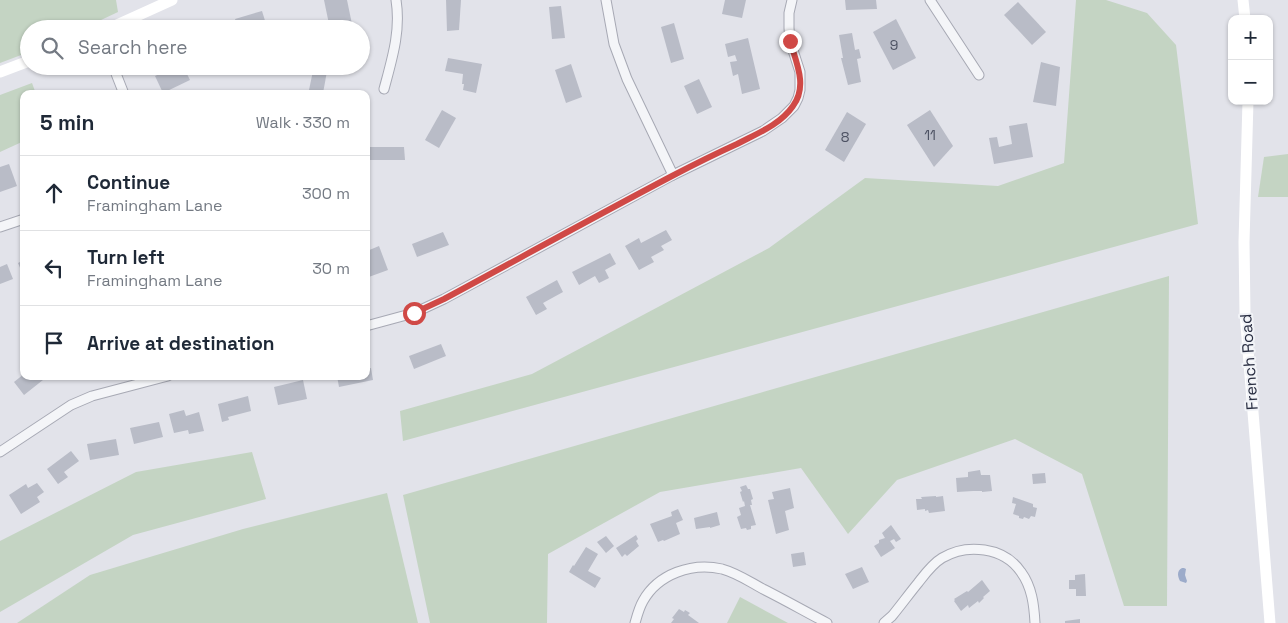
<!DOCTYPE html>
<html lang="en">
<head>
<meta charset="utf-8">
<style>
	:root { --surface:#fff; --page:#f2f2f3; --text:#1f2937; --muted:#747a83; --line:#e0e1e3 }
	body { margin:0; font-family:"Space Grotesk",sans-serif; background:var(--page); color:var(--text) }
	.controls { position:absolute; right:15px; top:15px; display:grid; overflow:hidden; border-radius:10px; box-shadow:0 1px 4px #0004 }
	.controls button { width:45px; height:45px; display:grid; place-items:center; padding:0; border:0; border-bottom:1px solid var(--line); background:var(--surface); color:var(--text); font:25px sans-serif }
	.stop { position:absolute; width:15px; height:15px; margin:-11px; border:4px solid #d04946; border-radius:50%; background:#fff }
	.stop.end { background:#d04946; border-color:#fff; box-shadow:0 1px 5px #0008 }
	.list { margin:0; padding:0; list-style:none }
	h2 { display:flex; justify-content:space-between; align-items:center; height:65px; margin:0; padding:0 20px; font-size:21px }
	h2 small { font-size:16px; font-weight:400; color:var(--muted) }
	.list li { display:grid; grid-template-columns:32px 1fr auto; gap:15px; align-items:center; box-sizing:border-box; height:75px; padding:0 20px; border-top:1px solid var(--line) }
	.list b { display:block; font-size:19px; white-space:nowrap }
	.list p { margin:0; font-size:16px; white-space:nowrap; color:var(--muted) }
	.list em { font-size:16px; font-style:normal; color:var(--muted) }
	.icon { flex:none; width:28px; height:28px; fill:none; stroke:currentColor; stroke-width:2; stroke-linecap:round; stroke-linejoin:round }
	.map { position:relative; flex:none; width:1288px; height:623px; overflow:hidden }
	.search { position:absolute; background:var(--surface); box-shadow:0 1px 4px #0004; left:20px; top:20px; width:350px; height:55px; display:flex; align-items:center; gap:12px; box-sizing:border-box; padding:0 18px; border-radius:28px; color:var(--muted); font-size:19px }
	.panel { position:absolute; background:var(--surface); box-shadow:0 1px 4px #0004; left:20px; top:90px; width:350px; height:290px; border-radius:10px }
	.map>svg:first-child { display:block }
	.green { fill:#c4d4c3 }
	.water { fill:#9cabca }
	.building { fill:#b9bcc7 }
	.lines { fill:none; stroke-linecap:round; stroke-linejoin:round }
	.street-casing { stroke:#a7a9b4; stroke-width:11 }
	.street { stroke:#f4f5f8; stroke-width:9 }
	.secondary { stroke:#fff; stroke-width:11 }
	.route { stroke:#d04946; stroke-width:6 }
	.labels { text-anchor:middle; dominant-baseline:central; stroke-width:4; stroke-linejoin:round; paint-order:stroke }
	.number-label { font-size:14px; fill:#4d5263 }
	.street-label { font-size:16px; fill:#292e42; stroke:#f1f3f7 }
</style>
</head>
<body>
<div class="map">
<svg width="1288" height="623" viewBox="0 0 1288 623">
	<rect width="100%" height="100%" fill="#e2e3ea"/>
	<g class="green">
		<polygon points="0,0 116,0 118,12 82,29 29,29 29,52 0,63"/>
		<polygon points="1076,0 1106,0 1147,13 1176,45 1198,224 403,441 400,411 532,374 769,248 865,178 998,186 1064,163"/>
		<polygon points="32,83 36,94 24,94 24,141 0,152 0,95"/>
		<polygon points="1288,154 1288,197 1258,197 1264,157"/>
		<polygon points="1169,276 1167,606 1124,606 1082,474 1015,439 897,480 848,534 801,468 660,492 548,554 547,623 430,623 403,495"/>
		<polygon points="252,452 266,499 133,535 0,612 0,541 136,472"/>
		<polygon points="387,493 418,623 17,623 90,575 243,529"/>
		<polygon points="740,597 788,623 727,623"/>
	</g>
	<path class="water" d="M1182 568H1184L1186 569 1185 575 1187 581 1186 583 1180 581C1178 577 1176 571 1182 568Z"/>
	<g class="building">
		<polygon points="324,0 347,0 353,29 330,29"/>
		<polygon points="446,0 461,0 459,30 447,31"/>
		<polygon points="725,0 746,0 742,18 722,14"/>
		<polygon points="845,0 876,0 877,9 846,10"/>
		<polygon points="1018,2 1046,32 1032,45 1004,15"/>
		<polygon points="561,6 565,38 552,39 549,7"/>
		<polygon points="262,11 267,27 261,29 238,29 235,19"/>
		<polygon points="896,19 916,58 893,70 873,32"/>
		<polygon points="674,23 684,59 671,63 661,27"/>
		<polygon points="852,33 855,50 859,49 861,58 857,59 861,82 848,85 841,58 843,58 839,35"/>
		<polygon points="748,38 760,89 742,94 738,74 733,76 730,62 737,61 735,55 728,57 725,44"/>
		<polygon points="448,58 482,64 476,93 463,90 464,84 462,84 463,74 445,71"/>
		<polygon points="1041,62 1060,67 1056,106 1033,102"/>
		<polygon points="571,64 582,97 566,103 555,70"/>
		<polygon points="176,66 183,66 190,80 163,93 155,76"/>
		<polygon points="314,66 328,66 323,93 309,90"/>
		<polygon points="699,79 712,107 697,114 684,86"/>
		<polygon points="442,110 456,118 439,148 425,140"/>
		<polygon points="930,110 953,146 934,167 907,125"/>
		<polygon points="847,112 866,124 844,162 825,150"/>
		<polygon points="1027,123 1033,157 994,164 989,138 997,137 999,147 1012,144 1009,126"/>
		<polygon points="367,147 404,147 405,160 368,160"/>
		<polygon points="9,164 17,186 0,192 0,167"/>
		<polygon points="666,230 672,240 661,246 664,250 651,257 654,262 639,270 625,246 639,238 641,243"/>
		<polygon points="443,232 449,245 417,257 412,244"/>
		<polygon points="379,246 388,270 366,278 366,260 370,259 367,251"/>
		<polygon points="610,253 616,264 605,270 609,278 599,283 595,276 579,285 572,272"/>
		<polygon points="24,260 24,277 18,263"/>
		<polygon points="7,264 13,279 0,284 0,267"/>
		<polygon points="557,280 563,292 543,303 547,309 536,315 526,297"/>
		<polygon points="441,344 446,356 414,369 409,356"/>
		<polygon points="371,368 373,380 339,387 337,376 366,376 366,369"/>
		<polygon points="24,374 24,376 48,376 24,395 14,382"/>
		<polygon points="303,380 307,399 278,405 274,387"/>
		<polygon points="248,396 251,411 228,417 229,420 222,422 218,404"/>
		<polygon points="184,410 186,416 199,412 204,431 189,434 188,430 174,433 169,414"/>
		<polygon points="159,422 163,437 134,444 130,428"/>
		<polygon points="116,439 119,455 90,460 87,444"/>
		<polygon points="71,451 79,461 64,472 68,477 58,484 47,469"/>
		<polygon points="980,470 981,475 990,475 992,491 982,492 982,491 973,491 957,492 956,478 968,477 968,472"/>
		<polygon points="1045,473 1046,483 1033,484 1032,474"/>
		<polygon points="37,483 44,492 37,497 40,502 21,514 9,495 26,484 28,488"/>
		<polygon points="746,485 748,489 750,489 753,499 751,500 752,505 750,505 756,525 751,526 751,529 747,530 746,528 741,529 737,517 741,515 739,508 745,506 744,501 743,502 740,492 742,491 740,487"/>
		<polygon points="790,488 794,508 785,511 789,530 776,534 768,500 774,499 772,492"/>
		<polygon points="936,496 936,497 943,496 945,511 929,513 928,510 925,511 925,509 917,510 916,499 922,499 921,497"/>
		<polygon points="1013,497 1033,504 1033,507 1037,508 1035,517 1031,516 1029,519 1024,517 1023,519 1019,518 1019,516 1013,514 1016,504 1012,503"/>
		<polygon points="678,509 683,520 676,523 680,534 664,541 663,540 658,542 650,524 672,516 671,512"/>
		<polygon points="717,512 720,525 710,528 710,527 696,529 694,518"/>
		<polygon points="891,525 901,539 896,542 894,539 890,541 895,548 881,557 874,546 879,543 879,540 885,538 882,533"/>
		<polygon points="636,535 638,539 636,541 639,546 627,556 625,554 622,557 616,548"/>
		<polygon points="606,536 614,546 606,553 597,542"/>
		<polygon points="586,547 598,554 588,571 601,578 595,588 569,572 573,565 574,566"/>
		<polygon points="804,552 806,565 793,567 791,554"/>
		<polygon points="862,567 869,582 853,589 845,574"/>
		<polygon points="1085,574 1086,596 1076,596 1076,589 1069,589 1069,580 1075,580 1075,575"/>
		<polygon points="982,580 990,591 983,597 984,598 979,603 978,601 969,608 968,605 961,611 954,601 955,600 954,599 967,591 968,592"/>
		<polygon points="679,609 684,612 685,610 690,613 688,615 699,623 671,623 674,619 672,618"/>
		<polygon points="1080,619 1080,623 1065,623 1065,621"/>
	</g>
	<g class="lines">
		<g class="street-casing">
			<g id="street">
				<polyline points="606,0 614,44 627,79 673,175"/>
				<polyline points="930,0 979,75"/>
				<polyline points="113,66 124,94"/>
				<path d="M384 89C392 59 401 31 396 0"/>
				<polyline points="0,227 24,219"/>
				<polyline points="366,326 414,313 444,299 673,175 763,131 782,118 794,106 798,98 800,90 800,72 790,41 789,28 789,13 792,0"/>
				<polyline points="0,452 71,405 92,396 168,376"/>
				<path d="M635 623C637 616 639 608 643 601 658 574 692 562 722 569 737 573 750 582 763 589 785 600 806 612 827 623"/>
				<path d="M884 623 892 616C901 605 909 594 918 583 925 574 932 564 942 558 967 543 1004 547 1021 572 1032 587 1034 605 1035 623"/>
			</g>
		</g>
		<use href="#street" class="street"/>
		<g class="secondary">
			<polyline points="1243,0 1245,19"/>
			<polyline points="108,29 172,0"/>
			<polyline points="0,72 29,61"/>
			<polyline points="1248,101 1244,242 1245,313 1270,623"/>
		</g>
	</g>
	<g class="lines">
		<path class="route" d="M414 313 444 299C520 258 596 216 672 176 693 165 715 154 737 144 756 134 780 125 793 106 808 86 796 62 790 41"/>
	</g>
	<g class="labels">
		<g class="number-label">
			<text x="894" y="45">9</text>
			<text x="930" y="135">11</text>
			<text x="845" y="137">8</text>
		</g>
		<g class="street-label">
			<text transform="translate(1249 362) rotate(-94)">French Road</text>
		</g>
	</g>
</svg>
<div class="controls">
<button>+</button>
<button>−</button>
</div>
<div class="stop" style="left:414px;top:313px"></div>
<div class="stop end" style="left:790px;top:41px"></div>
<div class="search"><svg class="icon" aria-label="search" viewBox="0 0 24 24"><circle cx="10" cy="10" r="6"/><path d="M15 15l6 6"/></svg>Search here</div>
<section class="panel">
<h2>5 min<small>Walk · 330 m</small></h2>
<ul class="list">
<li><svg class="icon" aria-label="ahead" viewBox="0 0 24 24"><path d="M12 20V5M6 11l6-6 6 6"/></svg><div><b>Continue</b><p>Framingham Lane</p></div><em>300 m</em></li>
<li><svg class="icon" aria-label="left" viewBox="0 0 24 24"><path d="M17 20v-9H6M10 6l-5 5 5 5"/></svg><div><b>Turn left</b><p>Framingham Lane</p></div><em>30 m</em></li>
<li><svg class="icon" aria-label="arrive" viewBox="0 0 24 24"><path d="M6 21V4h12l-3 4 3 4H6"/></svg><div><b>Arrive at destination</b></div></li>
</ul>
</section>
</div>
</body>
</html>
